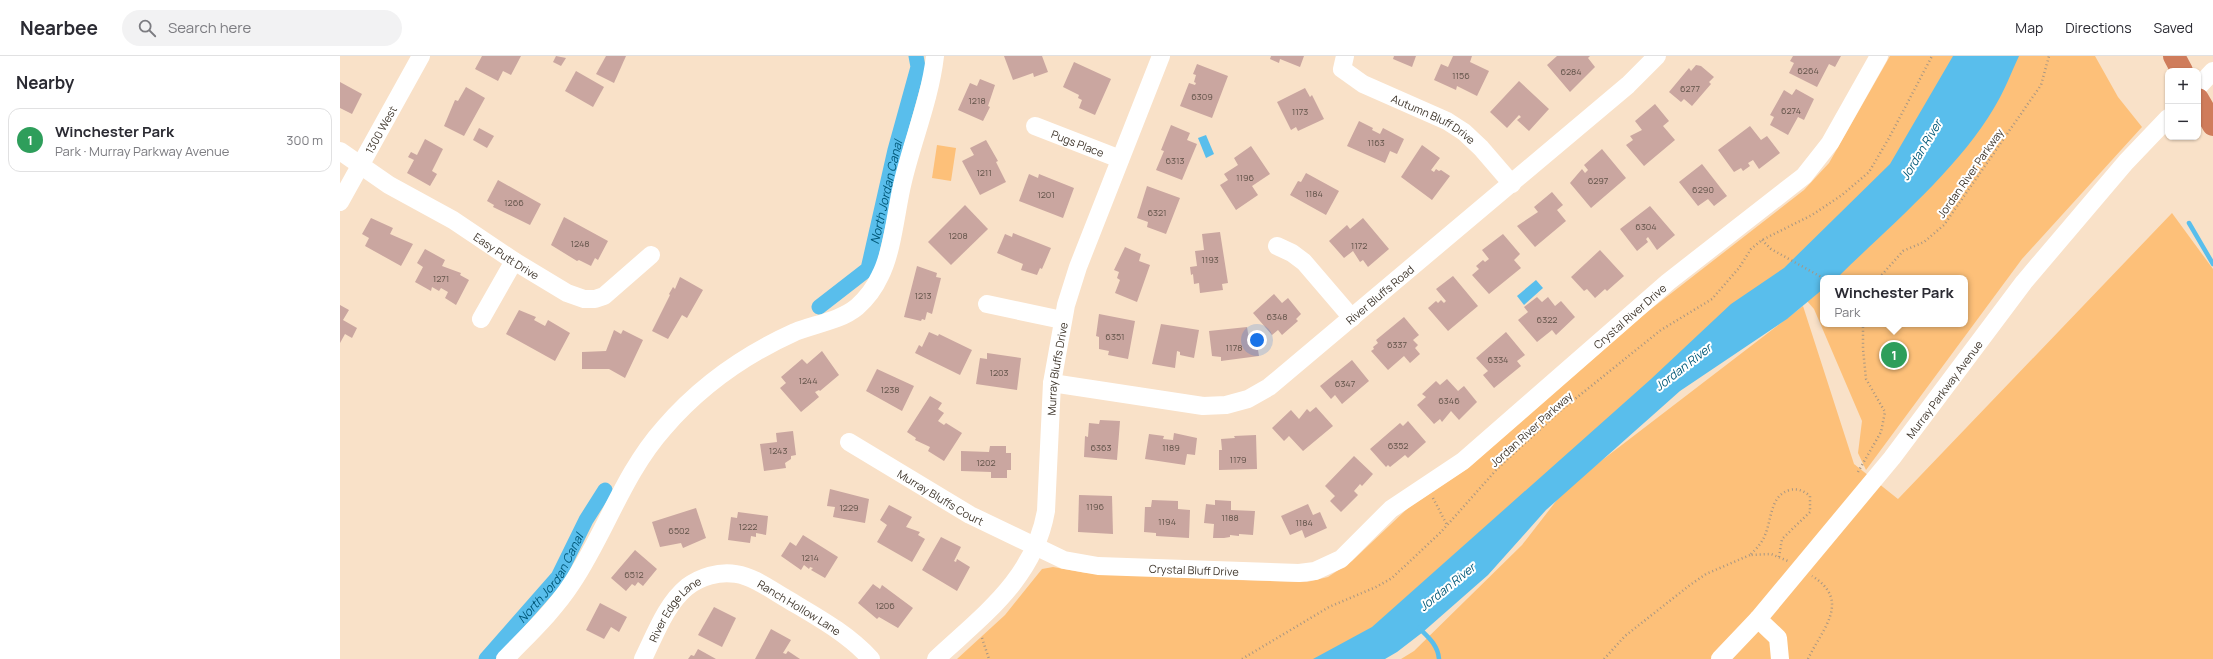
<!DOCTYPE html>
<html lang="en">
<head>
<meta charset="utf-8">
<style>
	:root { --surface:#fff; --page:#f2f2f3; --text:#2b2b33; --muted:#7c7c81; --line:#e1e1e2; --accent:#7c3aed }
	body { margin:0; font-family:Manrope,sans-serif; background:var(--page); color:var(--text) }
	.controls { position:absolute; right:12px; top:12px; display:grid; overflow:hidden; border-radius:8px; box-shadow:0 1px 3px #0004 }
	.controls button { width:36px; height:36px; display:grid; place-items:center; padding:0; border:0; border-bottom:1px solid var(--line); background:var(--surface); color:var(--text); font:20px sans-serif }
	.you { position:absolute; left:917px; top:284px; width:14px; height:14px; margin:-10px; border:3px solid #fff; border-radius:50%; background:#1a73e8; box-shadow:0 0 0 6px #1a73e833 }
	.badge { display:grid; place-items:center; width:26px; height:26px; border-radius:50%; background:var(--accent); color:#fff; font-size:13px; font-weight:700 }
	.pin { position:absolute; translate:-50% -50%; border:2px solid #fff; box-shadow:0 1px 4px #0006 }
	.popup { position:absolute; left:1480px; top:219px; width:148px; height:52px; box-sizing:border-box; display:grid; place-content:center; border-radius:8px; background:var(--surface); filter:drop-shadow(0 1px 3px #0005); font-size:13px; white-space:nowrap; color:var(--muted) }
	.popup b { font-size:15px; color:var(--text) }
	.popup::after { content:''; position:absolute; left:50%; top:100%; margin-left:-8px; border:8px solid transparent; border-top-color:var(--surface) }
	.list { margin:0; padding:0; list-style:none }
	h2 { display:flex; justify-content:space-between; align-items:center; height:52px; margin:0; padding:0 16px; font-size:17px }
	h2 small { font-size:13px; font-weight:400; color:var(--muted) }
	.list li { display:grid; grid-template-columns:26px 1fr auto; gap:12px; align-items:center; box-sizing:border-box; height:64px; margin:0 8px 8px; padding:0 8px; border:1px solid var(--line); border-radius:12px }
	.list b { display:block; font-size:15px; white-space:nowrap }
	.list p { margin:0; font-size:13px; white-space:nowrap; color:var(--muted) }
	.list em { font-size:13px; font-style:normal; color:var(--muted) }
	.icon { flex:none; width:22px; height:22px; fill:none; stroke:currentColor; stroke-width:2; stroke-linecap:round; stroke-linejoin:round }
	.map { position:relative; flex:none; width:1873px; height:603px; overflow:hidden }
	header { display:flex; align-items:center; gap:24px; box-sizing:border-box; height:56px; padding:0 20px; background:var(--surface); border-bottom:1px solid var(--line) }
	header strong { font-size:19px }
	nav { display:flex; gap:22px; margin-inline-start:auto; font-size:14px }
	.search { width:280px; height:36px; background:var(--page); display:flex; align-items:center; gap:10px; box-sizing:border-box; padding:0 14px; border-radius:22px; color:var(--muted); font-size:15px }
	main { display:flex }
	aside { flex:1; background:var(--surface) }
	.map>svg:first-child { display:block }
	.green { fill:#fdc079; fill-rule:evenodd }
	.water { fill:#59beec }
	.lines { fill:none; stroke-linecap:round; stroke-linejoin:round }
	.stream { stroke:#59beec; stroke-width:4.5 }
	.canal { stroke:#59beec; stroke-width:15 }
	.building { fill:#caa6a0 }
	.path { stroke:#a79683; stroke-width:2.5; stroke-dasharray:1 3; stroke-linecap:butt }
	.minor { stroke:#fff; stroke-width:18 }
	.highway { stroke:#cf7c5b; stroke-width:22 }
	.labels { text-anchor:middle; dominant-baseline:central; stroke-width:4; stroke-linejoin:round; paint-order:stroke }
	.number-label { font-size:9px; fill:#63544a }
	.street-label { font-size:11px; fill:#41382e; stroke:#fff }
	.water-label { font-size:12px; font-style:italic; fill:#015878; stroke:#fff }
</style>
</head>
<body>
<header>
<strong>Nearbee</strong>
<div class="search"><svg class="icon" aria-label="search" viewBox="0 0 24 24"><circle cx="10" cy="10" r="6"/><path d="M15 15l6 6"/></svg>Search here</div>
<nav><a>Map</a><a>Directions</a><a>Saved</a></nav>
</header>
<main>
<aside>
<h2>Nearby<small></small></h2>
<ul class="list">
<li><span class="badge" style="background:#2e9e5b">1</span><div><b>Winchester Park</b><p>Park · Murray Parkway Avenue</p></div><em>300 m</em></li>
</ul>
</aside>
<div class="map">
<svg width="1873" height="603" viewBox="0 0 1873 603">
	<rect width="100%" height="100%" fill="#f9e1c8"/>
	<g class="green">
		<path d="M1550 0H1755L1778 41 1802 71 1682 203 1526 414 1518 397 1522 365 1474 253 1453 229 997 603H617L665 559 702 513 713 511 746 517 896 524 967 526 988 521 1012 505 1068 452 1128 412 1302 260 1464 134 1489 107ZM1483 222H1625V268H1483Z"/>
		<polygon points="597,89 616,92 611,125 592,122"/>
		<polygon points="1832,157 1873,213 1873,603 1061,603 1074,595 1182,489 1227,431 1463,250 1514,408 1558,443"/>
	</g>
	<g class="water">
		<path d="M1613 0H1679C1671 17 1664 36 1654 52 1619 112 1550 170 1500 219L1497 222H1483V233L1447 263 1340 335 1206 454 1148 519 1083 576 1057 596 1045 603H973L1032 571 1311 323 1391 248 1444 212 1550 108Z"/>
		<polygon points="866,79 874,98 866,102 858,82"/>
		<polygon points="1196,224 1203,232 1184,249 1177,240"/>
	</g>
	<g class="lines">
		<g class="stream">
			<polyline points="1849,167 1873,208"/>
			<path d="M1079 572C1088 581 1098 589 1099 603"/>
		</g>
		<g class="canal">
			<path id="s1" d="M479 251 528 213 555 94 578 11 576 0"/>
			<path id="s2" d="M146 603 218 521 246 464 265 434"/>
		</g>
	</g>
	<g class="building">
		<polygon points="142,0 181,0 171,19 163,15 158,25 135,13"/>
		<polygon points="216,0 226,2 221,10 213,6"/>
		<polygon points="266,0 286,0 274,27 256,18"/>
		<polygon points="664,0 702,0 708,16 694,21 693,17 673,24"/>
		<polygon points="931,0 964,0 960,11 940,3 939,7 930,3"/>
		<polygon points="1054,0 1076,0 1072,11 1053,3"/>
		<polygon points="1113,0 1132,0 1130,6 1149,15 1137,40 1117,30 1116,34 1094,24 1101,8 1108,11"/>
		<polygon points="1217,0 1250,0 1248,2 1255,11 1230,36 1207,9"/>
		<polygon points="1453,0 1501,0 1495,11 1489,8 1477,31 1449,17 1454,7 1450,5"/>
		<polygon points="734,6 771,23 755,59 739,52 742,44 738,42 739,39 723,31"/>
		<polygon points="857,8 888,20 872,62 840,50 849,27 855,29 856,27 854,26 856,19 853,18"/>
		<polygon points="1356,9 1361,10 1374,21 1369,26 1371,28 1352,50 1344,43 1341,46 1329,36 1349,12 1351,15"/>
		<polygon points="236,15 264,31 253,51 225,35"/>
		<polygon points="640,23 655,29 648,50 650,51 643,65 618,54 630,27 637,30"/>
		<polygon points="1179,25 1209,53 1189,75 1177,64 1181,61 1179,59 1167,72 1150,56"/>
		<polygon points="0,26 22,38 12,58 0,52"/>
		<polygon points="126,31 145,42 124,80 104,70 115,44 118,45"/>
		<polygon points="965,32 970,41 972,39 984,63 958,75 956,71 951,74 937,46"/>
		<polygon points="1456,33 1474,43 1464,64 1458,61 1448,79 1430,69 1434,61 1430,59 1444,34 1452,39"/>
		<polygon points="1315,48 1329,65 1323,70 1335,84 1304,110 1286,89 1293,84 1290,80 1302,74 1295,65"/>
		<polygon points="1019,65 1033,72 1032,74 1040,78 1043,72 1064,83 1057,98 1050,95 1045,107 1007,90"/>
		<polygon points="831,69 850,77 847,84 857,88 842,124 816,114 824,95 821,94"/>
		<polygon points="1410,70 1421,84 1427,80 1440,97 1419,113 1413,104 1408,107 1410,110 1403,115 1401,112 1394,116 1378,94"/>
		<polygon points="139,72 154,80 147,92 133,84"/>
		<polygon points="85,83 103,93 92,115 97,118 90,130 67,117 74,104 68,101 71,96 77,99"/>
		<polygon points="646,84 658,105 656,106 666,126 640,139 622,105 634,99 630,92"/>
		<polygon points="1082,89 1100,102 1091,114 1094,116 1096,113 1099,115 1101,114 1110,120 1092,144 1061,121"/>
		<polygon points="911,90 930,118 912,130 918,139 896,154 880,129 888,124 884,118 898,109 894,102"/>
		<polygon points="1262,93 1286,122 1251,152 1230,127 1242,113 1245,117 1248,114 1244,109"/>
		<polygon points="1362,108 1387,140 1374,150 1368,143 1358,150 1339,126"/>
		<polygon points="966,117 999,135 986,159 950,139 958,125 961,126"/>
		<polygon points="689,118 698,122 699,118 734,132 723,162 679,145"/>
		<polygon points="158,124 201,148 190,169 153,151 154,149 147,145"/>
		<polygon points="807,130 840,142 826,178 807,171 808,166 797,162"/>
		<polygon points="1212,136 1223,149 1217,154 1226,165 1195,191 1177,170 1198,156 1194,151"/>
		<polygon points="625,149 648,173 611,209 588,186"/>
		<polygon points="1310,150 1335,179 1317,194 1308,181 1306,183 1308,186 1297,195 1280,173"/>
		<polygon points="224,161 268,185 258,204 255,202 251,210 239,204 237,205 211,189"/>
		<polygon points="31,162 53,172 50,178 73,188 61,210 25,190 29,182 22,178"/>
		<polygon points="1023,162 1049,193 1028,211 1023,204 1020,206 1013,195 1004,202 989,185 1007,169 1010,173"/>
		<polygon points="880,176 888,227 882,228 883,234 860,237 859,227 854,228 853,218 851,219 850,211 857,210 855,195 864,194 862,178"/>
		<polygon points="673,177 711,192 702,213 700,212 697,219 681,214 683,208 657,197 665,178 672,181"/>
		<polygon points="1163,178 1180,198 1174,204 1181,212 1149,238 1132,219 1139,213 1136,210 1143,204 1145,206 1149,203 1142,194"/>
		<polygon points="785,191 801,198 799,205 810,209 797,246 775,237 780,224 777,222 779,216 774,214"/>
		<polygon points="85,193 105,204 102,210 121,217 120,219 129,224 116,249 105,242 108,236 101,232 99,235 92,231 91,235 75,226 83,211 77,207"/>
		<polygon points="1260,194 1284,220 1267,235 1265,233 1255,242 1247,233 1244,235 1231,221"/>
		<polygon points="577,210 597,217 596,221 601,222 592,258 587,256 585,264 582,263 581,265 564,261"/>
		<polygon points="1113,220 1138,250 1108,275 1088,252 1096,245 1098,247 1101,244 1104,247 1106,245 1096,233"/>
		<polygon points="340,221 363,234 347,262 342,259 328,283 312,275 330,239 329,238 333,231 335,233"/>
		<polygon points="934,238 942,247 948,242 961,258 956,263 958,265 942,279 938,274 932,279 913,257"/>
		<polygon points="1197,241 1202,246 1208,241 1215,250 1221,245 1235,261 1216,279 1212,274 1197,286 1178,264 1188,256 1184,251"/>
		<polygon points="0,249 9,254 3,264 17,272 12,282 5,278 0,287"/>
		<polygon points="179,254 196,261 194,264 205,270 208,264 230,277 215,305 166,278"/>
		<polygon points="759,258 795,265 788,303 768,299 769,295 759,293 759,281 756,280"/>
		<polygon points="1064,261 1079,279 1073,284 1078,289 1075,292 1080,298 1070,307 1064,300 1048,314 1031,295 1034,293 1033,291 1038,287 1036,284"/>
		<polygon points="821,268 859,274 854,302 840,299 840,296 837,295 835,312 812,308"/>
		<polygon points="907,271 909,283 916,282 919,300 881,305 881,301 872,300 869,275"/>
		<polygon points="274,274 281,278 283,274 303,284 285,322 269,313 242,313 242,296 266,295"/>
		<polygon points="589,276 598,280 599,278 632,294 620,319 575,297 579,289 582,291"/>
		<polygon points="1166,276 1185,299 1177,305 1181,310 1154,332 1143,319 1148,315 1136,302"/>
		<polygon points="482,295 499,319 480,335 479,334 475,336 479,341 461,356 440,332 446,327 441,321 462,303 467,308"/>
		<polygon points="647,297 681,302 677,334 636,328 640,302 647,303"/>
		<polygon points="1012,304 1029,325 1002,348 995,339 991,343 980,330"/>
		<polygon points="537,313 574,330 562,355 526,335"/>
		<polygon points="1107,323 1118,335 1124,330 1137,346 1119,364 1111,355 1102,366 1100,363 1094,368 1077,349 1086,341 1082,338 1096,325 1100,329"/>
		<polygon points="590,340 602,347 598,353 604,357 598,365 604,369 606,367 622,377 604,405 588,395 590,391 575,384 576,382 567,376"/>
		<polygon points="976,351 993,370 963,395 949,380 944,385 932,372 951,354 959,363 967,353 970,356"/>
		<polygon points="760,364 780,365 777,404 744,401 745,380 748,381 749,367 759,368"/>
		<polygon points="1068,365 1086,386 1068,402 1065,399 1050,411 1048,409 1046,411 1030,393 1060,367 1063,370"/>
		<polygon points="453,375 456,399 451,400 451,403 445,407 446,412 424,415 420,388 437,386 436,377"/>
		<polygon points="834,377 857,382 855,399 847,398 845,409 805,403 809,378 824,380 823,383 833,384"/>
		<polygon points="916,379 917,413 879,414 879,394 882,394 881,383 895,382 894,380"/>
		<polygon points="650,390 666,390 666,397 671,397 671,414 667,414 667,422 651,422 651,416 621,415 621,395 649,396"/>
		<polygon points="1014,400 1033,418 1022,430 1020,428 1014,435 1018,439 1001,456 990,445 995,440 985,430"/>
		<polygon points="490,433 529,443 525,467 493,461 495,451 487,450"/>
		<polygon points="739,439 772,440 773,478 738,476"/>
		<polygon points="812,444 838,445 838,453 850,454 849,482 816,480 816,477 804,476 805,451 811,451"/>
		<polygon points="875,444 891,445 891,454 915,455 913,479 899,478 899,480 890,479 890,481 884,482 873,482 874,468 864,467 866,448 875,449"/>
		<polygon points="968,448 973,459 980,456 987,472 965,482 962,474 950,479 941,460"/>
		<polygon points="549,449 572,461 566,471 580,476 578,479 585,483 572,506 537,486 547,469 540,464"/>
		<polygon points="356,452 366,482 343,492 341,487 320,491 312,466"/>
		<polygon points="398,456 428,460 426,479 416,477 416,481 411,480 410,487 388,484 391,461 397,462"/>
		<polygon points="463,479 498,501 485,522 471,514 473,512 470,511 469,513 464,509 461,514 441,500 450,486 456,490"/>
		<polygon points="601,481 621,491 614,505 616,506 617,503 630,511 617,535 582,514"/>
		<polygon points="295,494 317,513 303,530 298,526 295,530 292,528 286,535 271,522"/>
		<polygon points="533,528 540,533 542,529 573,552 558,572 539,561 537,563 518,547"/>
		<polygon points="260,547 287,561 279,576 271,571 264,583 246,574"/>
		<polygon points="374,551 396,562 382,591 358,579"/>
		<polygon points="431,573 451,584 443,597 446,598 448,595 460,603 415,603"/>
		<polygon points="358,593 376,603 348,603 351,599 354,600"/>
	</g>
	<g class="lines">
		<g class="path">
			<polyline points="1422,184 1431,193 1483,222"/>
			<polyline points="1539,222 1563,195 1584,186 1604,169 1701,29 1709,0"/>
			<polyline points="1518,416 1541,376 1545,356 1526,323 1523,293 1523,268"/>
			<polyline points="1093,442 1107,469"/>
			<path d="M1439 501 1442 483 1470 456V440C1464 435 1458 432 1450 434 1430 439 1432 463 1425 479 1422 487 1416 493 1410 499L1431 498 1448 505"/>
			<polyline points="642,582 649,603"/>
			<polyline points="902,603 989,551 1036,531 1052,522 1101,476 1158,412 1220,355 1321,274 1372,243 1399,212 1411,193 1422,184 1472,159 1502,139 1529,116 1549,82 1592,0"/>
			<polyline points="1264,603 1285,580 1350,529 1366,518 1410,499"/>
			<path d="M1468 603C1482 573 1512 545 1472 520"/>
		</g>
		<g class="minor">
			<path id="s3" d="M1005 0 1002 13 1023 28 1107 65 1124 76 1141 92 1172 128"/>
			<polyline points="1858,31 1873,15"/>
			<path id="s4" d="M695 70 780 103"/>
			<path id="s5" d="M0 95 49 129 113 164 174 205 227 237 244 243H255L264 240 311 199"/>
			<path id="s6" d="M0 146 81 0"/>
			<polyline points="937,190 952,197 964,206 1012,262"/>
			<polyline points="647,248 722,264"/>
			<polyline points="141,263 174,205"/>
			<path id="s7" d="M712 327 863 350 886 349 908 343 929 331 1288 29 1317 0"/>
			<path id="s8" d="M509 386 630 459 724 504 758 510 959 517 975 515 1001 503 1051 453 1123 405 1328 226 1464 120 1490 87 1539 0"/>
			<polyline points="1418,563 1438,582 1440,603"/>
			<path d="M165 603C188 579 214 555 232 527 266 476 283 418 324 372 361 329 404 299 455 276 475 268 500 265 517 251 526 243 535 231 540 220 553 195 556 153 563 125 573 83 590 43 595 0"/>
			<path id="s9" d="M303 603C315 579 326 548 347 531 360 521 379 515 396 518 415 521 431 534 447 543 477 561 507 577 531 603"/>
			<path id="s10" d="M596 603C643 559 694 523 706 455L712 327 726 249 738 211 821 0"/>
			<path id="s11" d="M1380 603 1418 563 1552 402 1684 226 1786 106 1828 62"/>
		</g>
		<g class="highway">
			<polyline points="1834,0 1842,15"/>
			<polyline points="1858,43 1873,69"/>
		</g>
	</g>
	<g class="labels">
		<g class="number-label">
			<text x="1468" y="14">6264</text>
			<text x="1231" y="15">6284</text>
			<text x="1121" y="19">1156</text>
			<text x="1350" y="32">6277</text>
			<text x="862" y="40">6309</text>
			<text x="637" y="44">1218</text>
			<text x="1451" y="54">6274</text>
			<text x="960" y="55">1173</text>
			<text x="1036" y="86">1163</text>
			<text x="835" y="104">6313</text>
			<text x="644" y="116">1211</text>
			<text x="905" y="121">1196</text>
			<text x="1258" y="124">6297</text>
			<text x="1363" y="133">6290</text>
			<text x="974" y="137">1184</text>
			<text x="706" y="138">1201</text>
			<text x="174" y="146">1266</text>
			<text x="817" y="156">6321</text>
			<text x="1306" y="170">6304</text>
			<text x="618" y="179">1208</text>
			<text x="240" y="187">1248</text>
			<text x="1019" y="189">1172</text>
			<text x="870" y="203">1193</text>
			<text x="101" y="222">1271</text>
			<text x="583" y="239">1213</text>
			<text x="937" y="260">6348</text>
			<text x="1207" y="263">6322</text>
			<text x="775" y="280">6351</text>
			<text x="1057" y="288">6337</text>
			<text x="894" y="291">1178</text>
			<text x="1158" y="303">6334</text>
			<text x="659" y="316">1203</text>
			<text x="468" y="324">1244</text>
			<text x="1005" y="327">6347</text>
			<text x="550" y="333">1238</text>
			<text x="1109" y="344">6346</text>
			<text x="1058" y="389">6352</text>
			<text x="761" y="391">6363</text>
			<text x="831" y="391">1189</text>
			<text x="438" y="394">1243</text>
			<text x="898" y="403">1179</text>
			<text x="646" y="406">1202</text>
			<text x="755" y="450">1196</text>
			<text x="509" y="451">1229</text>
			<text x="890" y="461">1188</text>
			<text x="827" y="465">1194</text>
			<text x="964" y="466">1184</text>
			<text x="408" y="470">1222</text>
			<text x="339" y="474">6502</text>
			<text x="470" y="501">1214</text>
			<text x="294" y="518">6512</text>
			<text x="545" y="549">1206</text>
		</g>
		<g class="street-label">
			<text stroke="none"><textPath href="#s3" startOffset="118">Autumn Bluff Drive</textPath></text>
			<text stroke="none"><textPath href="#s6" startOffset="83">1300 West</textPath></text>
			<text stroke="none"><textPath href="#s4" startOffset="46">Pugs Place</textPath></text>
			<text transform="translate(1630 117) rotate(-55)">Jordan River Parkway</text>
			<text stroke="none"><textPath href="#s5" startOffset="197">Easy Putt Drive</textPath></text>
			<text stroke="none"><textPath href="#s7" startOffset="367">River Bluffs Road</textPath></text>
			<text stroke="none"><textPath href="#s8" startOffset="904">Crystal River Drive</textPath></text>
			<text stroke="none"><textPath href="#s10" startOffset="331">Murray Bluffs Drive</textPath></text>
			<text stroke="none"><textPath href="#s11" startOffset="351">Murray Parkway Avenue</textPath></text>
			<text transform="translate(1191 373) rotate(-42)">Jordan River Parkway</text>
			<text stroke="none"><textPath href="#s8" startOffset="107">Murray Bluffs Court</textPath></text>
			<text stroke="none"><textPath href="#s8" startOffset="376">Crystal Bluff Drive</textPath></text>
			<text stroke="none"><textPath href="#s9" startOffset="209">Ranch Hollow Lane</textPath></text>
			<text stroke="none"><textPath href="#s9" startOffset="60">River Edge Lane</textPath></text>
		</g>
		<g class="water-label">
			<text transform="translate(1581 94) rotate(-59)">Jordan River</text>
			<text stroke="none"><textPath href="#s1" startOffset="141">North Jordan Canal</textPath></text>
			<text transform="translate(1343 311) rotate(-38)">Jordan River</text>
			<text stroke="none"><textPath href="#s2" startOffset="104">North Jordan Canal</textPath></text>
			<text transform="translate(1107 531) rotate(-39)">Jordan River</text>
		</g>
	</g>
</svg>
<div class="controls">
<button>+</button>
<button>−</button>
</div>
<div class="you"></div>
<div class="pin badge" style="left:1554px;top:299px;background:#2e9e5b">1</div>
<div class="popup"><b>Winchester Park</b>Park</div>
</div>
</main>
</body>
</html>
